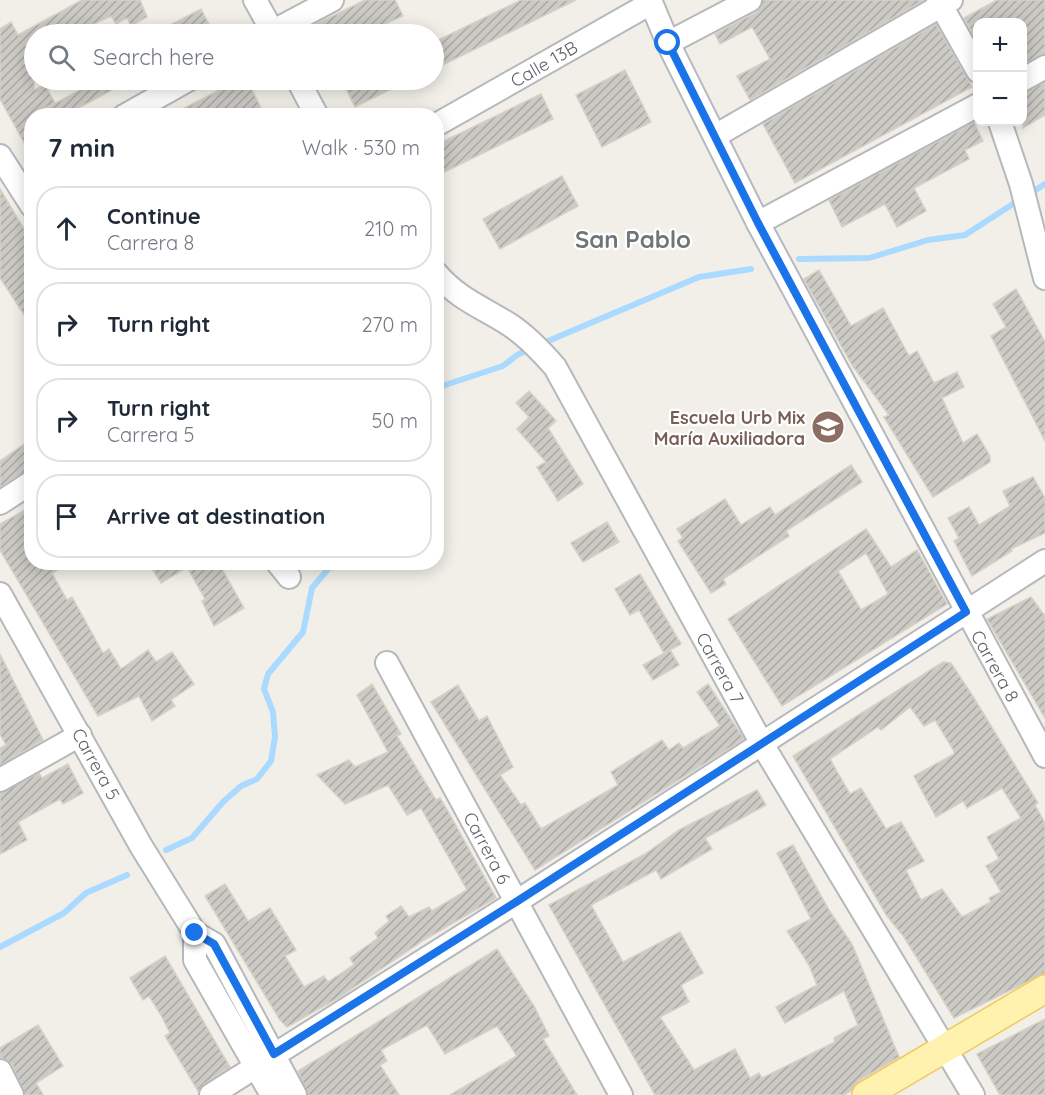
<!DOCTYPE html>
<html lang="en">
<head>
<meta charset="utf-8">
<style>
	:root { --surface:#fff; --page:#f2f2f3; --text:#1f2937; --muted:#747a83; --line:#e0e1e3 }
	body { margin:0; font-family:Quicksand,sans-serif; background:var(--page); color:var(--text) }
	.controls { position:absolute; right:18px; top:18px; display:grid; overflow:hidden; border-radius:12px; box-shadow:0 3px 15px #0003 }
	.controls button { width:54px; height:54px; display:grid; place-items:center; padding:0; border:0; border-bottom:2px solid var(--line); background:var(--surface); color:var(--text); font:30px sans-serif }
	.stop { position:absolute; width:18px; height:18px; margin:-14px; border:4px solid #1a73e8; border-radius:50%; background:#fff }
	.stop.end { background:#1a73e8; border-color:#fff; box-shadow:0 2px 6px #0008 }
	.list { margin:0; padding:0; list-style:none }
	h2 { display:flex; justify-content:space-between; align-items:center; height:78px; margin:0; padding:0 24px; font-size:26px }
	h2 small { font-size:20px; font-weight:400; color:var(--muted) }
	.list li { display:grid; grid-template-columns:39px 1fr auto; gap:18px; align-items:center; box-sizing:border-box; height:84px; margin:0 12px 12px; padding:0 12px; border:2px solid var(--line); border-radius:24px }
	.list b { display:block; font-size:22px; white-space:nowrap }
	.list p { margin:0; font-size:20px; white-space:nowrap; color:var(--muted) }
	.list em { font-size:20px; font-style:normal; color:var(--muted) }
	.icon { flex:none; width:33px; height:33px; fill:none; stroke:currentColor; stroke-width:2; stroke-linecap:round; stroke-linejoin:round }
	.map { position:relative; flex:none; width:1045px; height:1095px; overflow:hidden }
	.search { position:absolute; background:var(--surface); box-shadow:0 3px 15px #0003; left:24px; top:24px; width:420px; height:66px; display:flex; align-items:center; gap:15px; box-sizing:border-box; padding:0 21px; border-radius:33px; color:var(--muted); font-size:22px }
	.panel { position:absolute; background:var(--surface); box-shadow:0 3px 15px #0003; left:24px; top:108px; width:420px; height:462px; border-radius:24px }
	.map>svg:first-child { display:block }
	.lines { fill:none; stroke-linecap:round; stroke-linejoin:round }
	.stream { stroke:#aadaff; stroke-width:6 }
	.building { fill:url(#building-hatch); stroke:#d6d1c6; stroke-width:1.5; fill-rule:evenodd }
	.minor-casing { stroke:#b5b8bc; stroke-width:26 }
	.major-casing { stroke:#f2c960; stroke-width:30 }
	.minor { stroke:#fff; stroke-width:22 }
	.major { stroke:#fff2af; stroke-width:27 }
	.route { stroke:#1a73e8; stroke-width:8 }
	.labels { text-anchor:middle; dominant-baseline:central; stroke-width:4.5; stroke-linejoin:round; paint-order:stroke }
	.street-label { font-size:18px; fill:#5f6368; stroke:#fff }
	.education-label { font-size:18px; font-weight:bold; fill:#785e54; stroke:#fff; text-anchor:end }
	.district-label { font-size:24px; font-weight:bold; fill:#70757a; stroke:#fff }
</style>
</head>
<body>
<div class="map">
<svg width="1045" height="1095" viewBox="0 0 1045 1095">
	<defs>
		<pattern id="building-hatch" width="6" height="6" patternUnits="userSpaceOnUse" patternTransform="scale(1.5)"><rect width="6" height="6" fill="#cccac5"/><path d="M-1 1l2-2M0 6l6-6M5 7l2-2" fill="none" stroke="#a9a8a4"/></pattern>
	</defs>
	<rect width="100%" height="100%" fill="#f1efe8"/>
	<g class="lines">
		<g class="stream">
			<polyline points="1028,195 1045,184"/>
			<polyline points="799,259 869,258 928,240 965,235 1019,200"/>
			<polyline points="541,344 699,277 751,269"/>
			<polyline points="436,388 503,366 517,355 532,348"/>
			<polyline points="166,850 192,838 223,802 241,786 257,779 271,761 275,737 273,712 264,689 268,674 303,632 312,588 334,562"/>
			<polyline points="0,947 64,913 86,893 127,875"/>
		</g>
	</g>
	<g class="building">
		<polygon points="82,0 140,0 147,17 131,26 127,18 116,24 111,16 73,34 34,34 34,90 45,85 55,103 32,115 32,157 0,99 0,29 11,22 18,35"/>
		<polygon points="365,0 395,0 403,16 363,34 296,34"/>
		<polygon points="521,0 576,0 434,69 434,42"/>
		<polygon points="763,0 924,0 750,100 737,76 770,59 752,27 720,44 715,34 757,12"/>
		<polygon points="997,0 1045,0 1045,54 1023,64 1023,22 978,22 978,43 964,18"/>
		<polygon points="201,9 214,34 153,34"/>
		<polygon points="936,24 972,87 795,183 763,124"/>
		<polygon points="625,70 651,122 602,147 576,95"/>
		<polygon points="88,80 130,80 64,116 39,116 37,113 82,89 79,84"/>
		<polygon points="239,80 247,80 265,116 169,116"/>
		<polygon points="342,80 409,80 355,107"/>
		<polygon points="1045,82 1045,115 1023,128 1023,93"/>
		<polygon points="541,94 553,119 436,176 436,145"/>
		<polygon points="974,122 983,141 965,150 969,159 914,188 926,211 897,227 885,204 842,227 829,200"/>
		<polygon points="562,176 578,206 500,249 483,219"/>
		<polygon points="0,189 32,242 32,327 0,278"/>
		<polygon points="819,270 851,326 883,308 909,356 917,351 934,383 957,372 964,387 942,398 963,443 977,434 990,456 990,462 933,497 884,417 889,415 852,365 804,279"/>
		<polygon points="1016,289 1045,342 1045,441 991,336 1006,327 993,304"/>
		<polygon points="529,391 556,421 548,428 583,484 558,501 537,467 546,462 517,429 529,417 516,403"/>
		<polygon points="32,439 32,469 0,487 0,461"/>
		<polygon points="851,465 862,482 786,531 789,536 723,579 726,584 711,593 678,541 683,538 677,529 725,499 741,525 770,507 775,515"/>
		<polygon points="1033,477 1045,498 1045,533 1011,549 1012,551 972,576 954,541 959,538 948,518 969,507 979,525 1010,506 1003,491"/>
		<polygon points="32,506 32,562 70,562 52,573 67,600 72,597 103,653 109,649 121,669 148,650 156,662 172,652 194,684 171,700 175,706 152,721 139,696 98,716 0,550 0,524"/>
		<polygon points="607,522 619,542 583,562 571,543"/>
		<path d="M866 529 891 567 917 550 947 604 782 706 728 619ZM866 553 888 594 861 610 838 571Z"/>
		<polygon points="148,562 218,562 244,608 214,626 202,601 205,599 187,567 161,583"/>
		<polygon points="640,574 681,644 670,650 679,665 653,680 643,665 670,650 664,653 639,610 630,615 615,589"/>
		<polygon points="1031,597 1045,616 1045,718 987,619"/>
		<polygon points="0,654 43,740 0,765 0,748 6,745 0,734"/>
		<path d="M943 662 951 663 974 698 1038 803 1035 805 1045 823V973L954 1018 904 937 887 916 793 756ZM910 707 924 726 935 720 954 751V754L914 776 936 817 963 801 967 808 1002 788 1021 818 987 837 999 859 986 866 1001 892 989 898 991 902 962 917 942 889 921 900 906 870 924 861 901 822 886 829 861 788 850 794 830 759 878 727 881 730Z"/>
		<polygon points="372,684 401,734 397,736 436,800 440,798 449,813 496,898 424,940 338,998 287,1027 280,1020 205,896 225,884 248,921 270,908 296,950 285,956 304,987 324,976 328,982 354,965 350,958 378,938 375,933 389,921 386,916 401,906 409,917 429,907 432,911 467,890 421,808 407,815 388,785 345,804 317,775 349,760 355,767 388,752 357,695"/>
		<polygon points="708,684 744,739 535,870 431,702 458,685 479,721 487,716 513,767 500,775 521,805 525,803 541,829 618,785 611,772 662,740 669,750 679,743 683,748 720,726 697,692"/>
		<polygon points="68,764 83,793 63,804 60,799 18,822 27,840 0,854 0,793 39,773 42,778"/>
		<polygon points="757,790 766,805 705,838 712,849 661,879 656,870 591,905 623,962 680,932 703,973 681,985 689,1002 660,1017 694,1070 735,1049 750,1078 759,1073 762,1078 835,1042 834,1038 858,1025 844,991 785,1023 776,1007 817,985 809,965 787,931 811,919 777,853 793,845 829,910 852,944 899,1057 858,1081 851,1091 844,1095 655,1095 549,905 645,854 679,830"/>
		<polygon points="497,949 534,1006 549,1036 543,1039 577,1095 450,1095 517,1056 497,1026 445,1054 427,1025 381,1050 387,1061 380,1065 399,1095 308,1095 298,1071"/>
		<polygon points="165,956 230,1067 204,1084 198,1091 165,1036 170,1033 161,1015 149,996 143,1000 130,978"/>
		<polygon points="1045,1019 1045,1095 1000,1095 977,1054"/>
		<polygon points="38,1025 63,1066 36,1083 43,1095 25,1095 12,1064 0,1057 0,1048"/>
	</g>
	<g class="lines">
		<g class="minor-casing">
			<g id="minor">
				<polyline points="255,0 274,34"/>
				<polyline points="650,0 668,43 758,223 1045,756"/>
				<polyline points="938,0 978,71"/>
				<polyline points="268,34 332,0"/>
				<polyline points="668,43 750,0"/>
				<polyline points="298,80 317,116"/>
				<polyline points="1022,80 1045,67"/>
				<polyline points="124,116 188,80"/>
				<polyline points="1000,122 1021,184 1045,278"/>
				<polyline points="436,125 651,3"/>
				<polyline points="715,136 951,0"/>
				<polyline points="0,156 32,206"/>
				<polyline points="758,223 978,105"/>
				<path d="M436 273C458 299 482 307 510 325 527 336 541 351 555 367L762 744 973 1095"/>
				<polyline points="0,503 32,482"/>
				<polyline points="277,562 289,577"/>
				<polyline points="0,594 141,846 195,933 195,960 272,1095"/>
				<polyline points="387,663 621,1095"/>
				<polyline points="0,780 80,735"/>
				<polyline points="195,933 214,944 295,1095"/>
				<polyline points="0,1071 12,1095"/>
				<polyline points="211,1095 516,902 1045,561"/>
			</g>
		</g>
		<g class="major-casing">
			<polyline id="major" points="866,1095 1045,989"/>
		</g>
		<use href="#minor" class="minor"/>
		<use href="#major" class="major"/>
	</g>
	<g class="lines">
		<polyline class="route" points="195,933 214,944 274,1054 516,902 966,612 758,223 668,43"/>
	</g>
	<defs>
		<g id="school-disc" transform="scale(1.725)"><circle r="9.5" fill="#8d6e63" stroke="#fff"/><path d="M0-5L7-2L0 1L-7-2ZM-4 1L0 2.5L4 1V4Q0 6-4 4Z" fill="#fff"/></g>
	</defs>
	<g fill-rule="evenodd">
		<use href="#school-disc" x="828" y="427"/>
	</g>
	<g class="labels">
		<g class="street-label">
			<text transform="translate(544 64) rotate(-30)">Calle 13B</text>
			<text transform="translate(995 666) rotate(61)">Carrera 8</text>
			<text transform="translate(720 668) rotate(61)">Carrera 7</text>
			<text transform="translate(96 764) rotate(61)">Carrera 5</text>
			<text transform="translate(487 848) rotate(62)">Carrera 6</text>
		</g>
		<g class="education-label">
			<text x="805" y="417">Escuela Urb Mix<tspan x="805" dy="21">María Auxiliadora</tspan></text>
		</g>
		<g class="district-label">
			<text x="633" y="239">San Pablo</text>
		</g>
	</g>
</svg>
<div class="controls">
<button>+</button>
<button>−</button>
</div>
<div class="stop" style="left:668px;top:43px"></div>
<div class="stop end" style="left:195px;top:933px"></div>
<div class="search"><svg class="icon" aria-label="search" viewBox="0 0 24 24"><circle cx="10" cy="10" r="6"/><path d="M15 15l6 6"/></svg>Search here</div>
<section class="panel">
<h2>7 min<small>Walk · 530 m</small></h2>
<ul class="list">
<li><svg class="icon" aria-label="ahead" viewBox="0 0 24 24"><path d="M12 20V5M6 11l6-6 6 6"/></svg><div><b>Continue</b><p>Carrera 8</p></div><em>210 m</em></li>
<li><svg class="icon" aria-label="right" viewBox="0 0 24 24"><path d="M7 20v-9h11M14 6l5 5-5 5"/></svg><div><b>Turn right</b></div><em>270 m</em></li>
<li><svg class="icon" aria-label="right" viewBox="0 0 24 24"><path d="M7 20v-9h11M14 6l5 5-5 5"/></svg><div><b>Turn right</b><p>Carrera 5</p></div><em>50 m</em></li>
<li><svg class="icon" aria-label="arrive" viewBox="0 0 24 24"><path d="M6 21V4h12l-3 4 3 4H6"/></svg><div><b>Arrive at destination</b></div></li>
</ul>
</section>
</div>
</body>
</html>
